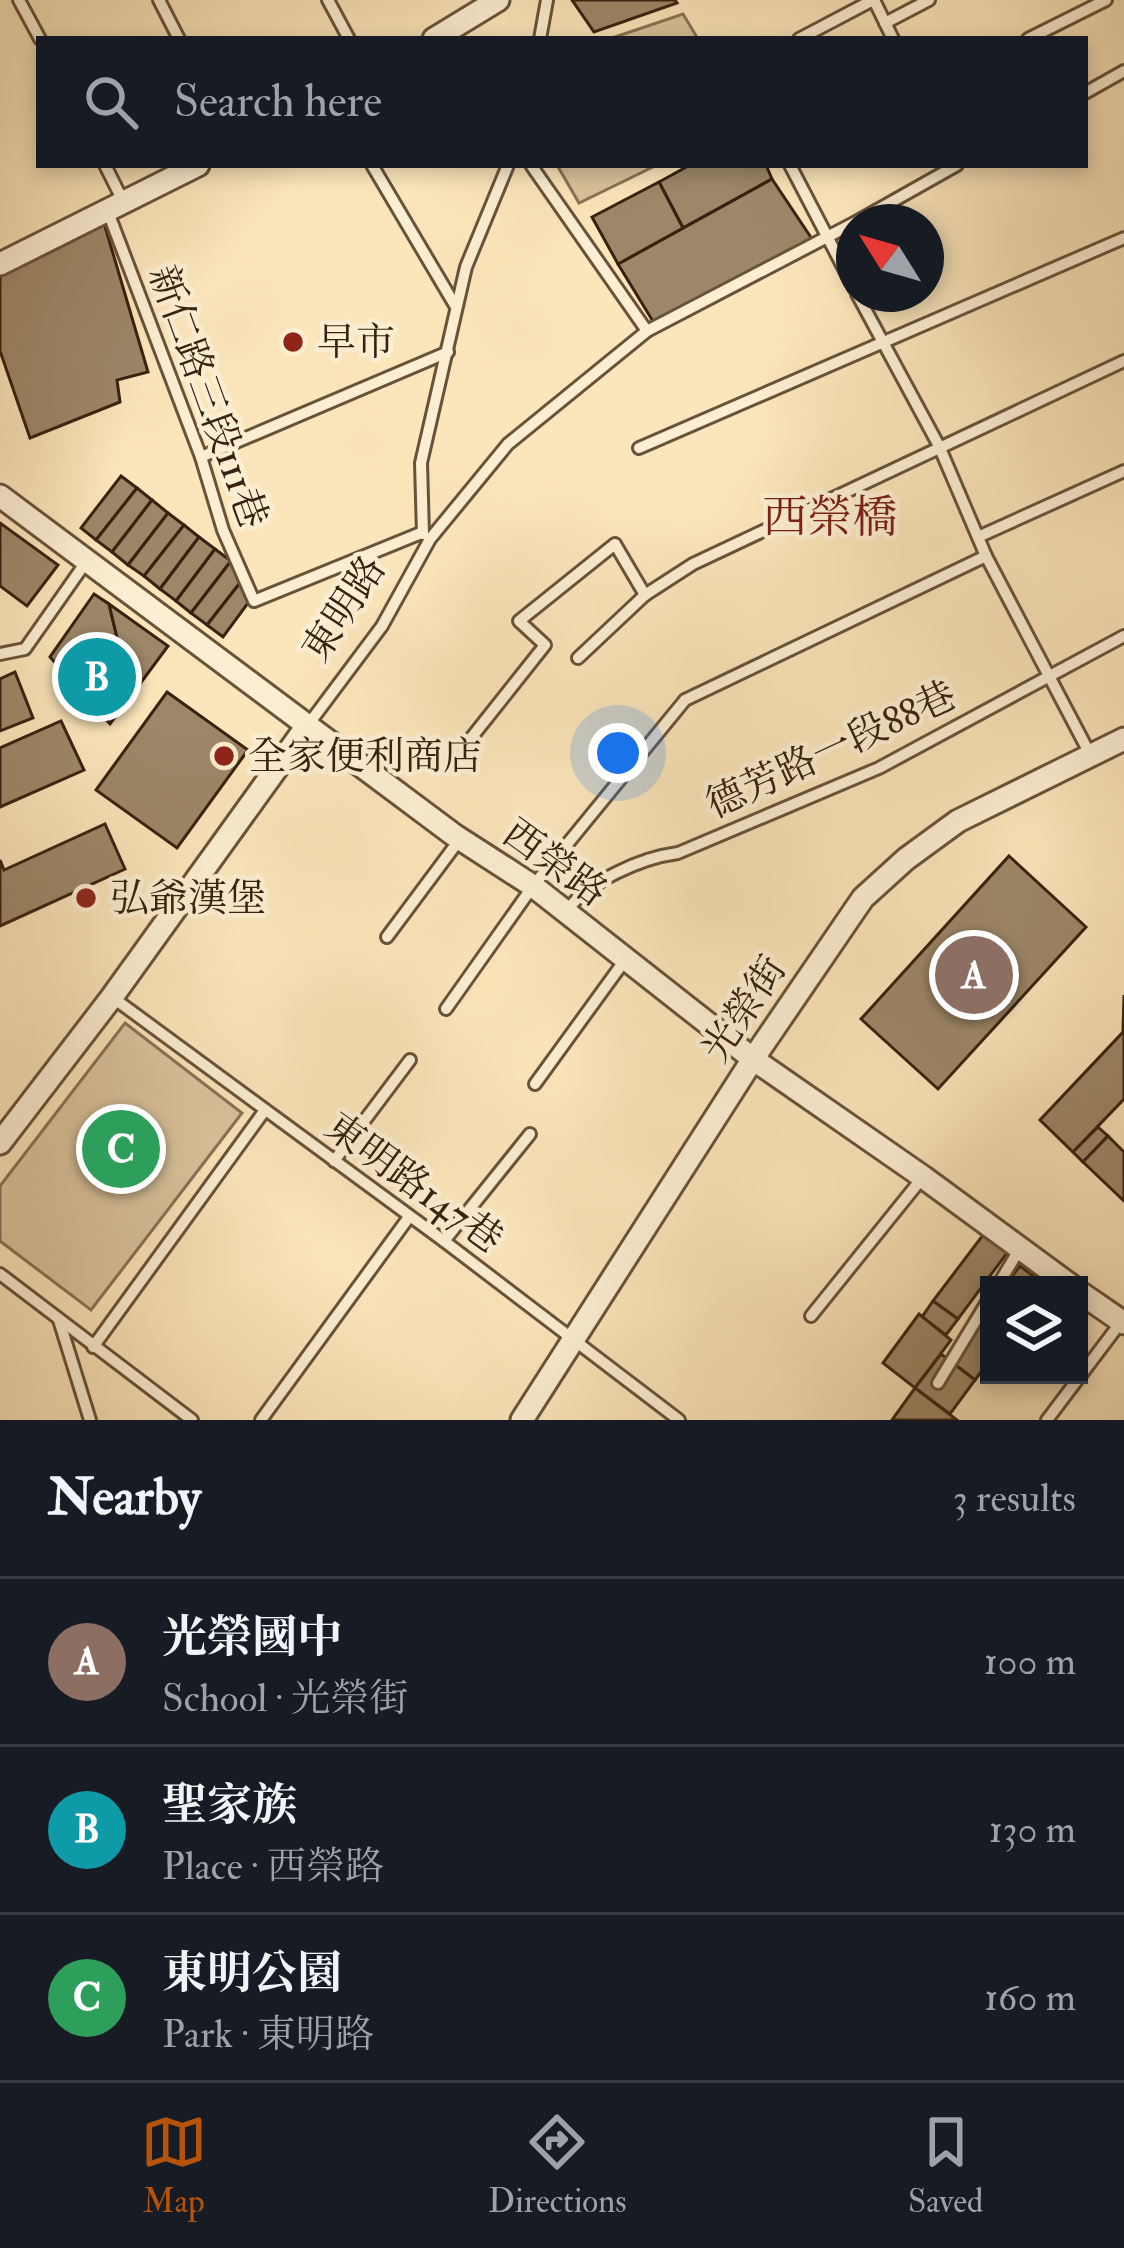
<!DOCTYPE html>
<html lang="en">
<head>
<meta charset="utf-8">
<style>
	:root { --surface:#171b24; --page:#242831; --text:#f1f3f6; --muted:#9ea1a6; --line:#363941; --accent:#b45309 }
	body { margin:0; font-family:"IM FELL Double Pica","Noto Serif TC",serif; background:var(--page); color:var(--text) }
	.controls { position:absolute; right:36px; bottom:36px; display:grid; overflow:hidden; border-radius:0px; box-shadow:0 6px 18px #0003 }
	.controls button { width:108px; height:108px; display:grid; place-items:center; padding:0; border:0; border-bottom:3px solid var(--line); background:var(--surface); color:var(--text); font:60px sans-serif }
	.compass { position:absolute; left:836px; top:204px; width:108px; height:108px; border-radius:50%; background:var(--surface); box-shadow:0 6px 18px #0003; rotate:307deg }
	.you { position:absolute; left:618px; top:753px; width:42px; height:42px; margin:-30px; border:9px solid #fff; border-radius:50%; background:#1a73e8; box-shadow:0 0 0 18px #1a73e833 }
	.badge { display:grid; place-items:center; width:78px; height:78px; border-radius:50%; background:var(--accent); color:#fff; font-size:39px; font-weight:700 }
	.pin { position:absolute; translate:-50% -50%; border:6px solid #fff; box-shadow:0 3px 12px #0006 }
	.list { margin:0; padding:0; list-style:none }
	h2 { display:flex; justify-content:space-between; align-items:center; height:156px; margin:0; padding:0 48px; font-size:51px }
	h2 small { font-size:39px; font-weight:400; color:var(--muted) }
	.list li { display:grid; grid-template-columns:78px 1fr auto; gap:36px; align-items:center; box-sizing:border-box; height:168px; padding:0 48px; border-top:3px solid var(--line) }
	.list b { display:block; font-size:45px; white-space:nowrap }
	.list p { margin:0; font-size:39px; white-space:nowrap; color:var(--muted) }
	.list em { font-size:39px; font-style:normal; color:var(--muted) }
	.icon { flex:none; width:66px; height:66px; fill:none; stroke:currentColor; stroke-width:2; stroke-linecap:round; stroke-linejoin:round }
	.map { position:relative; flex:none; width:1124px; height:1420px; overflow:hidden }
	.search { position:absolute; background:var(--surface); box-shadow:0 6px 18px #0003; left:36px; right:36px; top:36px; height:132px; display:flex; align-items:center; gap:30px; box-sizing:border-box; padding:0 42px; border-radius:0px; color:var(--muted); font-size:45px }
	.sheet { height:660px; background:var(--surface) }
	nav { display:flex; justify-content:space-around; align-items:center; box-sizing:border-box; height:168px; border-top:3px solid var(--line); background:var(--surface); font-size:33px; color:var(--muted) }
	nav a { display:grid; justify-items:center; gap:6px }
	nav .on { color:var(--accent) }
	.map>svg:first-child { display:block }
	.green { fill:#dac49d; stroke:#897256; stroke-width:3 }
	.building { fill:#9d8768; stroke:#382110; stroke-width:3 }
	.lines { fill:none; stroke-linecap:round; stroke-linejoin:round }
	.service-casing { stroke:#69523a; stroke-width:16 }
	.minor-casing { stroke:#69523a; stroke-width:27 }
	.service { stroke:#fceed2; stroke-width:10 }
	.minor { stroke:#fceed2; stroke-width:21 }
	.poi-dot { fill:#8f2418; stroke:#fceed2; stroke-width:4.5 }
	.labels { text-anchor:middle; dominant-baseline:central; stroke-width:9; stroke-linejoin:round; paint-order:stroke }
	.poi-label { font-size:39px; fill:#382110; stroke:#fceed2; text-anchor:start }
	.street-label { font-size:39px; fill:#382110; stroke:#fceed2 }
	.quarter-label { font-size:45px; fill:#7a1f14; stroke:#fceed2 }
</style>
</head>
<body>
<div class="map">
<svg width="1124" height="1420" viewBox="0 0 1124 1420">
	<rect width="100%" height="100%" fill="#fbe5ba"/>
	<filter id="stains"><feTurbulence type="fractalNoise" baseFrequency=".00167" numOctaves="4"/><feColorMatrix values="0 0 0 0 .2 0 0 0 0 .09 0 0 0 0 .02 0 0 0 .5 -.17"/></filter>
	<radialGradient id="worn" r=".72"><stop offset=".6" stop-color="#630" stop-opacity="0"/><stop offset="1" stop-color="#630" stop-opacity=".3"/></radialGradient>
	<g class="green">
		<polygon points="683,14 698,39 609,39"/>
		<polygon points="557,165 657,165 579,203"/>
		<polygon points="125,1023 242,1113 91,1310 0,1241 0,1186"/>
	</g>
	<g class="building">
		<polygon points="572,0 675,0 677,3 594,32"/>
		<polygon points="690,165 766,165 772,179 683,228 659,182"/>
		<polygon points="772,179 812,239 654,323 618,264"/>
		<polygon points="659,182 683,228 618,264 592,217"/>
		<polygon points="104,223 148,372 117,380 120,402 30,438 0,351 0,271"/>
		<polygon points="121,476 137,488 96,540 81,528"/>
		<polygon points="137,488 152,500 112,552 96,540"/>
		<polygon points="152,500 168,513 128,565 112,552"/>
		<polygon points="168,513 184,525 144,576 128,565"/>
		<polygon points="0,523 58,565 27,606 0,586"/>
		<polygon points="184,525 199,537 160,589 144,576"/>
		<polygon points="199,537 215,549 176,601 160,589"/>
		<polygon points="215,549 231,561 191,613 176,601"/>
		<polygon points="231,561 243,579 207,625 191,613"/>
		<polygon points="243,579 251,599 223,637 207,625"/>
		<polygon points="94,594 109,604 131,696 110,724 50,657"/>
		<polygon points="109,604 168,646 131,696"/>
		<polygon points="15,672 33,718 0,731 0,679"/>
		<polygon points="167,692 248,750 177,848 96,790"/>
		<polygon points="61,721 84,770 0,807 0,748"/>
		<polygon points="105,824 125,869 0,926 0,860 4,870"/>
		<polygon points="1009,856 1086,927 938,1089 861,1019"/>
		<polygon points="1124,995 1124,1099 1073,1152 1040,1120 1123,1032"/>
		<polygon points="1098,1127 1108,1136 1083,1162 1073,1152"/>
		<polygon points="1108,1136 1124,1152 1124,1201 1083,1162"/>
		<polygon points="983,1235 1007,1253 958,1319 933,1301"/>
		<polygon points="1020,1266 1045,1285 1005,1285"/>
		<polygon points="933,1301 958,1319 946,1335 922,1317"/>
		<polygon points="919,1314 951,1340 915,1388 883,1363"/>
		<polygon points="975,1324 989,1335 989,1361 975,1380 948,1359"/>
		<polygon points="941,1354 975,1380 950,1414 915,1388"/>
		<polygon points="915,1388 957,1420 892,1420"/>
	</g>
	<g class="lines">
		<g class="service-casing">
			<g id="service">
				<polyline points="19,0 40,39"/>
				<polyline points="159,0 179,39"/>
				<polyline points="328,0 349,39"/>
				<polyline points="874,0 893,39"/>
				<polyline points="885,23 929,0"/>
				<polyline points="540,39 547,0"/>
				<polyline points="799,39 873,0"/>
				<polyline points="1028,39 1106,0"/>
				<polyline points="1085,93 1124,71"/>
				<polyline points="105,165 124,203"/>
				<polyline points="372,165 456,307"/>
				<polyline points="531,165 647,331"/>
				<polyline points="790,165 854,288"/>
				<polyline points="108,212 201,457 223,530 254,601 421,533"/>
				<polyline points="856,222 957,165"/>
				<polyline points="857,294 939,446 986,556 1091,756"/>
				<polyline points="639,448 1124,238"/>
				<polyline points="201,457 448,352"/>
				<polyline points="423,534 421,463 452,328 466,267 508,165"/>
				<polyline points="978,537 1124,471"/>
				<polyline points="0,654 25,649 86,562"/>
				<polyline points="578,658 645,595"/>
				<polyline points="308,725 382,626 430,539 508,444 647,331 854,223"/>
				<polyline points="468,742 545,645 519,621 615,544 645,595 693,564 1124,361"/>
				<path d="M566 911C590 881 640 858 678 853L879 768 1124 636"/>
				<polyline points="387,937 460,839"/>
				<polyline points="112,997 444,1241 679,1420"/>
				<polyline points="446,1009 533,886 685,700 986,556"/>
				<polyline points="535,1084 625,960"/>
				<polyline points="334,1161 410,1060"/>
				<polyline points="444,1241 530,1134"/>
				<polyline points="0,1274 192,1420"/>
				<polyline points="998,1285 1019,1250"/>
				<polyline points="811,1316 923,1177"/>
				<polyline points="59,1320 90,1420"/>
				<polyline points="93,1347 265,1110"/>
				<polyline points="938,1383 989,1299"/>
				<polyline points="261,1420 409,1217"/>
				<polyline points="1047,1420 1121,1322"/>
			</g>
		</g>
		<g class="minor-casing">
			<g id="minor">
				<polyline points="434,39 498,0"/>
				<polyline points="0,264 198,165"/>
				<polyline points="0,496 454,835 533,886 753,1059 923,1177 1070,1285"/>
				<polyline points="0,1143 112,997 307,726"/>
				<polyline points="1079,1292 1124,1323"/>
				<polyline points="522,1420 753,1059 863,898 906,859 958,821 1124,739"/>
			</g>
		</g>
		<use href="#service" class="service"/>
		<use href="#minor" class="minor"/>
	</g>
	<g class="poi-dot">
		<circle cx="293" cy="342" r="12"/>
		<circle cx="224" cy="756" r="12"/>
		<circle cx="86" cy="898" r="12"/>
	</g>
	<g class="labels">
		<g class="poi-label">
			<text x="317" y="342">早市</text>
			<text x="248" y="756">全家便利商店</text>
			<text x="110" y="898">弘爺漢堡</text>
		</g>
		<g class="street-label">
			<text transform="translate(208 397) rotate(70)">新仁路三段111巷</text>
			<text transform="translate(344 609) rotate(-57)">東明路</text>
			<text transform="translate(831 750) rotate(-25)">德芳路一段88巷</text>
			<text transform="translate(555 863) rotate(36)">西榮路</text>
			<text transform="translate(744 1009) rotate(-56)">光榮街</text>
			<text transform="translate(414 1183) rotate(36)">東明路147巷</text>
		</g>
		<g class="quarter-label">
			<text x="830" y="518">西榮橋</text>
		</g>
	</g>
	<rect width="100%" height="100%" filter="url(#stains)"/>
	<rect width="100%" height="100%" fill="url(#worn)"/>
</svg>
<div class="controls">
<button><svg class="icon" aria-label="layers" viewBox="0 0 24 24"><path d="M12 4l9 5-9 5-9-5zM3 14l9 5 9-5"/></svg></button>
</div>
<svg class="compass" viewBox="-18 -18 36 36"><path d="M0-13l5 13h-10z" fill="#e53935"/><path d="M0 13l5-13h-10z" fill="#9ea1a6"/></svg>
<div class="you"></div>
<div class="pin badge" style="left:974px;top:975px;background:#8d6e63">A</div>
<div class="pin badge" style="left:97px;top:677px;background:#0f9aa8">B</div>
<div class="pin badge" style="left:121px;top:1149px;background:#2e9e5b">C</div>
<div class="search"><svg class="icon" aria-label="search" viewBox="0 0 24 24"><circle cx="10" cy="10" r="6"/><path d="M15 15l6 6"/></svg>Search here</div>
</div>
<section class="sheet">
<h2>Nearby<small>3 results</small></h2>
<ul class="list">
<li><span class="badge" style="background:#8d6e63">A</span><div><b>光榮國中</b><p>School · 光榮街</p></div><em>100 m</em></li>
<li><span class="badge" style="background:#0f9aa8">B</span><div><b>聖家族</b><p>Place · 西榮路</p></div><em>130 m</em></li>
<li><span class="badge" style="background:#2e9e5b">C</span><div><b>東明公園</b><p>Park · 東明路</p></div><em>160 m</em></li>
</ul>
</section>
<nav>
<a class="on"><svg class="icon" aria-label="map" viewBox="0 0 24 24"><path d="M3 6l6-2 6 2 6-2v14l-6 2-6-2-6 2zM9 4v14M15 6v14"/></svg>Map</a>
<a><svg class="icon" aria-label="directions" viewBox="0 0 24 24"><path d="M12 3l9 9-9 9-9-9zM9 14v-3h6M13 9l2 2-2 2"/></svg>Directions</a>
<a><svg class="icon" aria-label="saved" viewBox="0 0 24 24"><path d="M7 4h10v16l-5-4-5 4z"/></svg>Saved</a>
</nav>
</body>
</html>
